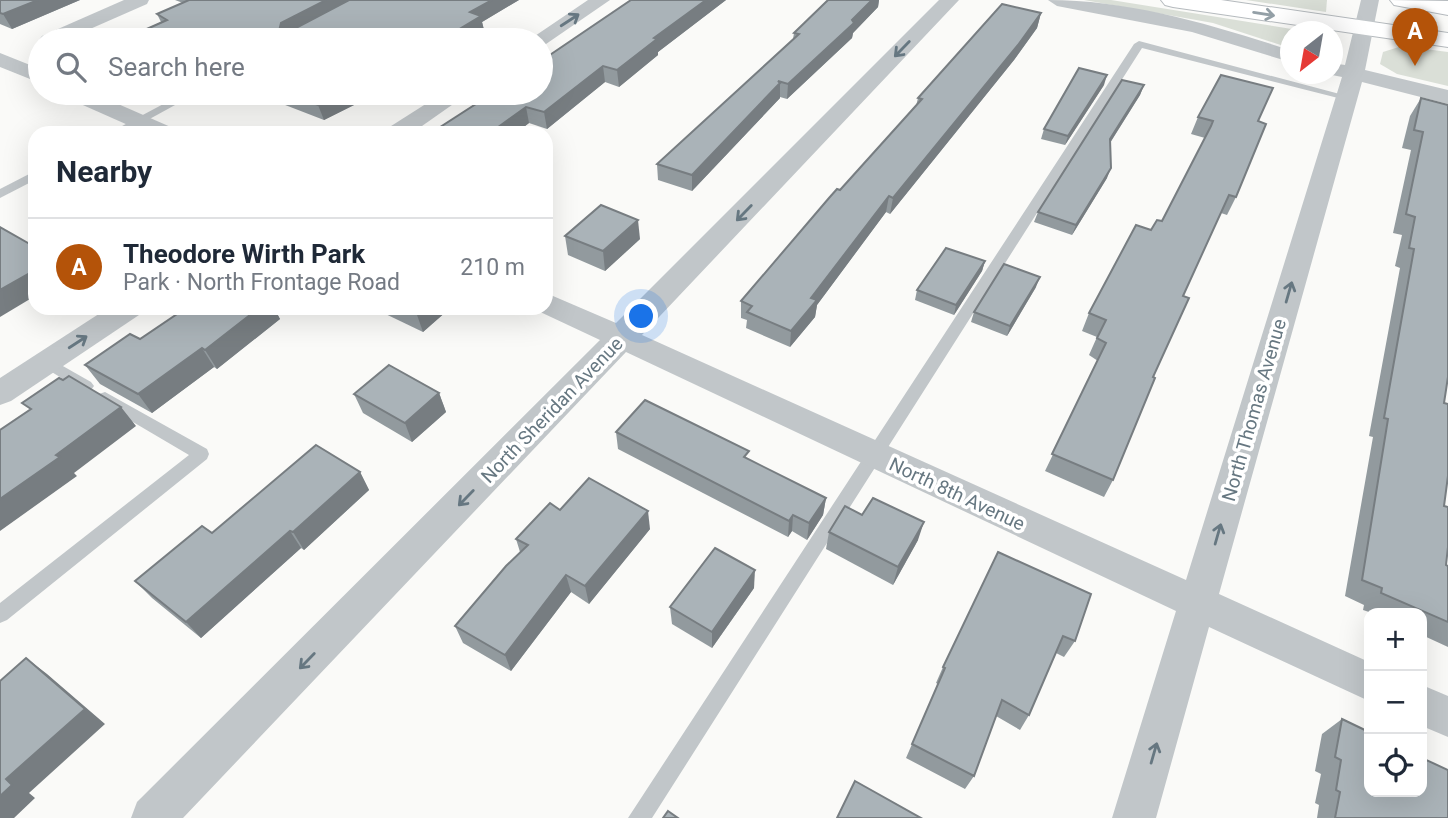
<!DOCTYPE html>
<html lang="en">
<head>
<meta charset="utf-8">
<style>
	:root { --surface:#fff; --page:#f2f2f3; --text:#1f2937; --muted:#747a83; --line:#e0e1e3; --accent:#b45309 }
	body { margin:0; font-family:Roboto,sans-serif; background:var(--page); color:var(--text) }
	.controls { position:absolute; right:21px; bottom:21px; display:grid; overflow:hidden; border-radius:14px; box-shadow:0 7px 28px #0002 }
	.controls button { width:63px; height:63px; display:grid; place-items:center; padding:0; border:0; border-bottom:2px solid var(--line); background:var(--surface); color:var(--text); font:35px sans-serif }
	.compass { position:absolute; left:1280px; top:21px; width:63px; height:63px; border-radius:50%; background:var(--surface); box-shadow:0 7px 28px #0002; rotate:211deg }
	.you { position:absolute; left:642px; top:317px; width:24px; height:24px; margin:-18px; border:5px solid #fff; border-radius:50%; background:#1a73e8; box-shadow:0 0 0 10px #1a73e833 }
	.badge { display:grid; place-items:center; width:46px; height:46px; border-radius:50%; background:var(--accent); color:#fff; font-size:23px; font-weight:700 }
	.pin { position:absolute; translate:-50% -58px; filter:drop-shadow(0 2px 4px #0008) }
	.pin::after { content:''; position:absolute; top:37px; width:24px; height:21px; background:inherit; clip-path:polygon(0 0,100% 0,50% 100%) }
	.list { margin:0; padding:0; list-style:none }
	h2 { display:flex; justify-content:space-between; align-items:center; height:91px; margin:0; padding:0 28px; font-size:30px }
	h2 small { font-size:23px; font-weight:400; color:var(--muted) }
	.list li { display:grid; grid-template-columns:46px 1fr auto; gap:21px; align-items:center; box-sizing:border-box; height:98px; padding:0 28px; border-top:2px solid var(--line) }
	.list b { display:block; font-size:26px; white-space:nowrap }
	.list p { margin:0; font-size:23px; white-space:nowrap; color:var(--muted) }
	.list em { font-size:23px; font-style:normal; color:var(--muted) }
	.icon { flex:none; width:38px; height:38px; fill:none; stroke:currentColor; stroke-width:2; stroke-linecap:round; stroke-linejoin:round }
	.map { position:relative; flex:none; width:1448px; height:818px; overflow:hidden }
	.search { position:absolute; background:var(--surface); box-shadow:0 7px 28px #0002; left:28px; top:28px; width:525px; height:77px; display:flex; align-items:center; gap:18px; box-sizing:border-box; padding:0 24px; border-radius:38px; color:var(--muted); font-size:26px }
	.panel { position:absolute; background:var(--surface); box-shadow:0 7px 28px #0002; left:28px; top:126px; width:525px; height:189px; border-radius:21px }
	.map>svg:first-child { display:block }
	.green { fill:#dadfd7 }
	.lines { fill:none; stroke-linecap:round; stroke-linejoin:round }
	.primary-casing { stroke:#b5babe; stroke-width:2 }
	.lane { fill:#c1c6c9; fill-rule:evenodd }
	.street { fill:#c1c6c9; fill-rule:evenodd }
	.primary { fill:#fff; fill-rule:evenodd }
	.wall { fill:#929a9e }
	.shaded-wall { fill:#777d81 }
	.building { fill:#aab3b8; stroke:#777d81; stroke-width:2 }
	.oneway { stroke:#94a0a7 }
	.oneway2 { stroke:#667781 }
	.labels { text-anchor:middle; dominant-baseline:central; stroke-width:7; stroke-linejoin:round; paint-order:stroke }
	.street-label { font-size:19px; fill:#667781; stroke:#fff }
</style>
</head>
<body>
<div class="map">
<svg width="1448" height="818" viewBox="0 0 1448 818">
	<rect width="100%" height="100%" fill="#fafaf8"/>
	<g class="green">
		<polygon points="1084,0 1111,0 1304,31 1290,32 1290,48 1213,23"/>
		<polygon points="1246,0 1327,0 1326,12"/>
		<polygon points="1402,46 1448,52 1448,86 1397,74 1380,64 1383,52"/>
	</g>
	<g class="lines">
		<g class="primary-casing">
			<g id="primary">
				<polygon points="1161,0 1221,0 1448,33 1448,47 1173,7 1165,5"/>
				<polygon points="1390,0 1448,1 1448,15 1394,5"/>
			</g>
		</g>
		<g class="lane">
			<polygon points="1139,41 1351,97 1346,100 1142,48 652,818 628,818 1134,44"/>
			<polygon points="184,93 197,93 124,133 109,133"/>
			<polygon points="35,171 35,180 0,198 0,189"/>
			<polygon points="47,357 91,382 94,386 91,390 81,390 42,366 39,362 42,358"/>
			<polygon points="105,392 207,449 209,454 207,459 7,620 0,623 0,603 189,455 99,402 97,398 99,394"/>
		</g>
		<g class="street">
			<polygon points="124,0 149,0 147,4 65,40 39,40 42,36"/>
			<polygon points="588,0 610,0 546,44 541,46 541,40 529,40"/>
			<polygon points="939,0 959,0 642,335 1186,580 1342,77 1327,74 1332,74 1332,63 1345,65 1361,0 1379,0 1365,70 1448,90 1448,104 1362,82 1219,594 1369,662 1369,701 1209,627 1156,818 1112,818 1176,611 626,352 183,818 131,818 137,802 600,340 536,310 546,308 546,293 616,323"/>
			<path d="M1048 0C1131 0 1212 25 1290 50V62L1192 32 1057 6Z"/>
			<polygon points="0,53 40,69 40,83 0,67"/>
			<polygon points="64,93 93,93 173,128 177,133 146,133 67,98"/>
			<polygon points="443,93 469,93 412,133 384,133 388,128"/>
			<polygon points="108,308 143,308 139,315 11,401 0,405 0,378"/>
			<polygon points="1422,685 1448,696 1448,737 1422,726"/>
		</g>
		<use href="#primary" class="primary"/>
	</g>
	<g class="wall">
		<polygon points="0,0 80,0 12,29 0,24"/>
		<polygon points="175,0 519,0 482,22 484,30 468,40 122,40 161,22 157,14 183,3"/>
		<polygon points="631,0 726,0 658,52 658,55 619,87 605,82 547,129 529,123 516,133 431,133 493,93"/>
		<polygon points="872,0 879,0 878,7 853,33 852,38 787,99 780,97 780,98 692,191 658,180 657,164 793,39 794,33"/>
		<polygon points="1041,13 1037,28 1014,60 890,214 886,212 817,305 815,317 790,347 746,328 747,320 741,318 741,301 916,106 918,98"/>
		<polygon points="1104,85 1065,145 1041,139 1044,129"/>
		<polygon points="1144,85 1140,95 1110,143 1107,178 1072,235 1034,222 1038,212"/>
		<polygon points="264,93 378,93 324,120 280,103 278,98"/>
		<polygon points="1421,98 1444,403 1444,506 1446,565 1448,566 1448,647 1422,635 1422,613 1372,613 1363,610 1364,605 1345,596 1373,437 1369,436 1400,268 1395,266 1402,235 1393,233 1411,150 1402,148 1410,116"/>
		<polygon points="1198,117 1258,121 1236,197 1227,215 1221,213 1183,296 1113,480 1104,497 1045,471 1098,361 1089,355 1097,337 1082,331 1089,313 1151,230 1162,221 1205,138 1191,134"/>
		<polygon points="565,236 640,239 605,271 568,255"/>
		<polygon points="985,261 982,271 954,315 915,300 917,290"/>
		<polygon points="1036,287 1007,336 971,322 974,312"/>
		<polygon points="186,308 274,308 280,319 217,369 214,367 152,413 100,384 85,365 140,339"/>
		<polygon points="373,308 448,308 448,310 423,332"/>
		<polygon points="439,393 446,412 412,442 363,413 354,394"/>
		<polygon points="616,432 749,460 826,498 823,515 807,540 792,531 788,537 618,449"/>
		<polygon points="360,472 369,490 304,550 301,548 201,638 152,598 135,581 212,533"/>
		<polygon points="560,510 650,529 589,604 571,592 511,671 463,643 455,626 520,552 516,539"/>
		<polygon points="862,515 918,540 893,585 826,549 829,532"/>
		<polygon points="998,552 1075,641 1064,657 1056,653 1029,715 1020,730 996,716 974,776 965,789 906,758 938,684 936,683 943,667"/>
		<polygon points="754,588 712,648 672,624 670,607"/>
		<polygon points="1342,719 1448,818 1317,818 1319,805 1315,803 1321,774 1315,771 1322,734"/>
	</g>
	<g class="shaded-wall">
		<polygon points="38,0 80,0 12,29 3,14"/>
		<polygon points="326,0 357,0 287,38 280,27 281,23"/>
		<polygon points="492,0 519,0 482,22 484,30 468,40 441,40 470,12"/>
		<polygon points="706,0 726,0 658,52 658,55 619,87 617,70 654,38"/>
		<polygon points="872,0 879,0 878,7 853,33 852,38 787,99 788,84"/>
		<polygon points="1041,13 1037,28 1014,60 890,214 893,198"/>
		<polygon points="603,66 605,82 547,129 544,112"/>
		<polygon points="1107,75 1104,85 1065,145 1068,136"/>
		<polygon points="780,83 780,98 692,191 692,175"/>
		<polygon points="1144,85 1140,95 1106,149 1110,139"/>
		<polygon points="342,93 378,93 324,120 318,105"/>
		<polygon points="526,107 529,123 516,133 490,133"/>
		<polygon points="1111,168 1107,178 1072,235 1076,225"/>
		<polygon points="889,196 886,212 817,305 815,317 790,347 791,331 811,298"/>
		<polygon points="638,220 640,239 605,271 603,251"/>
		<polygon points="985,261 982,271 954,315 956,305"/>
		<polygon points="35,270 35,296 0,317 0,290"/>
		<polygon points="1040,277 1036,287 1007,336 1010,326"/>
		<polygon points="259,308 274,308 280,319 217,369 205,350"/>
		<polygon points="421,308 448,308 448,310 423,332 416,312"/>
		<polygon points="202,348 214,367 152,413 138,394"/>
		<polygon points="439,393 446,412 412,442 405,423"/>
		<polygon points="121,407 136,426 74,473 77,476 0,531 0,499 56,455"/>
		<polygon points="360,472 369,490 304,550 293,532"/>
		<polygon points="826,498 823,515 807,540 809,523"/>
		<polygon points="648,511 650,529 589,604 585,586"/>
		<polygon points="793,515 792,531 788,537 789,521"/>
		<polygon points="924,522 918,540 893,585 898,567"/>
		<polygon points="290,531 301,548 201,638 186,622"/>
		<polygon points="755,570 754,588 712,648 712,632"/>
		<polygon points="566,575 571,592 511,671 505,655"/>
		<polygon points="26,658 47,674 105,724 29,793 35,798 14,818 0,818 0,796 6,779"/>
	</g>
	<g class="building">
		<polygon points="0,0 38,0 3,14 0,13"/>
		<polygon points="189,0 326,0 281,23 280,27 296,28 349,0 492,0 470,12 481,16 441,40 122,40 167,20 157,14"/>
		<polygon points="631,0 706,0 654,38 657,39 617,70 603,66 544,112 526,107 490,133 431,133 493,93 541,93 541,61"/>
		<polygon points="828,0 872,0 852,20 854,23 788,84 778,81 780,83 692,175 657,164 799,34 794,33"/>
		<polygon points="1002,4 1041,13 1018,45 893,198 889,196 811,298 817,300 791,331 747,312 752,306 741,301 829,198 837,189 840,190 922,99 918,98"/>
		<polygon points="1079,68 1107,75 1068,136 1044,129"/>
		<polygon points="1221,75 1273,88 1258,121 1266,124 1236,197 1229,195 1183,296 1189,298 1153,377 1155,378 1113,480 1052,454 1106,343 1097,338 1106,320 1089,313 1136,225 1151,230 1157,220 1162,221 1211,126 1213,121 1198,117"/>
		<polygon points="1122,80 1144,85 1110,139 1111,168 1076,225 1038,212"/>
		<polygon points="287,93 342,93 318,105"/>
		<polygon points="1421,98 1448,105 1448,377 1444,403 1448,404 1448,476 1444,506 1448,507 1448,547 1446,565 1448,566 1448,622 1381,593 1382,588 1362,580 1388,419 1384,418 1414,249 1409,248 1415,217 1406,214 1423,132 1414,130"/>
		<polygon points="601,205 638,220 603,251 565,236"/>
		<polygon points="0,227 35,247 35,270 0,290"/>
		<polygon points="946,248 985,261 956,305 917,290"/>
		<polygon points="1004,264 1040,277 1010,326 974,312"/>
		<polygon points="186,308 259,308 205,350 202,348 138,394 85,365 130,334 140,339"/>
		<polygon points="407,308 421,308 416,312"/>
		<polygon points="389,365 439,393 405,423 354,394"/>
		<polygon points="69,376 121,407 56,455 60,457 0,499 0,430 31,409 22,403 59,378 63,380"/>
		<polygon points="645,400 749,451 744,457 826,498 809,523 793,515 789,521 616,432"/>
		<polygon points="316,445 360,472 293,532 290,531 186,622 135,581 202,526 212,533"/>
		<polygon points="589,478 648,511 585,586 566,575 505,655 455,626 506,566 528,545 516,539 550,503 560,510"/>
		<polygon points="873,498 924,522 898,567 829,532 845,506 862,515"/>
		<polygon points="715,548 755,570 712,632 670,607"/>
		<polygon points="998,552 1091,594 1075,641 1063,636 1029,715 1002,700 974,776 912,744 945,668 943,667"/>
		<polygon points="26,658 85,709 6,779 12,785 0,796 0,681"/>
		<polygon points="1342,719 1369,732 1369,792 1422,792 1422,758 1448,770 1448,818 1335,818 1340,792 1336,790 1341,760 1335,757"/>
		<polygon points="855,781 921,818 837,818"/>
		<polygon points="668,811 678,818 663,818"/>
	</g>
	<defs><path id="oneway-shaft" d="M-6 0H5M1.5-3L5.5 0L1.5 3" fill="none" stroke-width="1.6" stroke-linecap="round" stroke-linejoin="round" transform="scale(1.75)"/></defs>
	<use class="oneway" href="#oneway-shaft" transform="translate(1264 14) rotate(9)"/>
	<g class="oneway2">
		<use href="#oneway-shaft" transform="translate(570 20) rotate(-33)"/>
		<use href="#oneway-shaft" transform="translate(902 49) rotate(134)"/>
		<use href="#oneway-shaft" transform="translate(744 213) rotate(134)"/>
		<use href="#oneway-shaft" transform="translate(1289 292) rotate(-74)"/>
		<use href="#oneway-shaft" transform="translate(78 342) rotate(-33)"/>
		<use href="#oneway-shaft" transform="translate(466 498) rotate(134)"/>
		<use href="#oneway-shaft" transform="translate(1218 534) rotate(-74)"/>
		<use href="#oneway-shaft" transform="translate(307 661) rotate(134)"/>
		<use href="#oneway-shaft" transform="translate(1154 753) rotate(-74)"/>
	</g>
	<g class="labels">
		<g class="street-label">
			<text transform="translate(552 410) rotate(-46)">North Sheridan Avenue</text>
			<text transform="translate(1254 410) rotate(-74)">North Thomas Avenue</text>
			<text transform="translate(957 494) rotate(25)">North 8th Avenue</text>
		</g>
	</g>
</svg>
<div class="controls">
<button>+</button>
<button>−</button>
<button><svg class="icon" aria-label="locate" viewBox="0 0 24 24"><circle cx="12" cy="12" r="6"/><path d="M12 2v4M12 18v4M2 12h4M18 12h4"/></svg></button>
</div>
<svg class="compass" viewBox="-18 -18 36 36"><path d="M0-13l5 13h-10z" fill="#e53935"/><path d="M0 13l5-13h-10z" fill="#747a83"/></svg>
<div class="you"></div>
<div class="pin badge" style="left:1415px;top:66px">A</div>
<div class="search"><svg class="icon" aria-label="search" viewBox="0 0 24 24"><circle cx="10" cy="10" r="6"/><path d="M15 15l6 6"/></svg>Search here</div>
<section class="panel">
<h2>Nearby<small></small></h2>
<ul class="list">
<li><span class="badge">A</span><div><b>Theodore Wirth Park</b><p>Park · North Frontage Road</p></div><em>210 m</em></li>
</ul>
</section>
</div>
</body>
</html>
